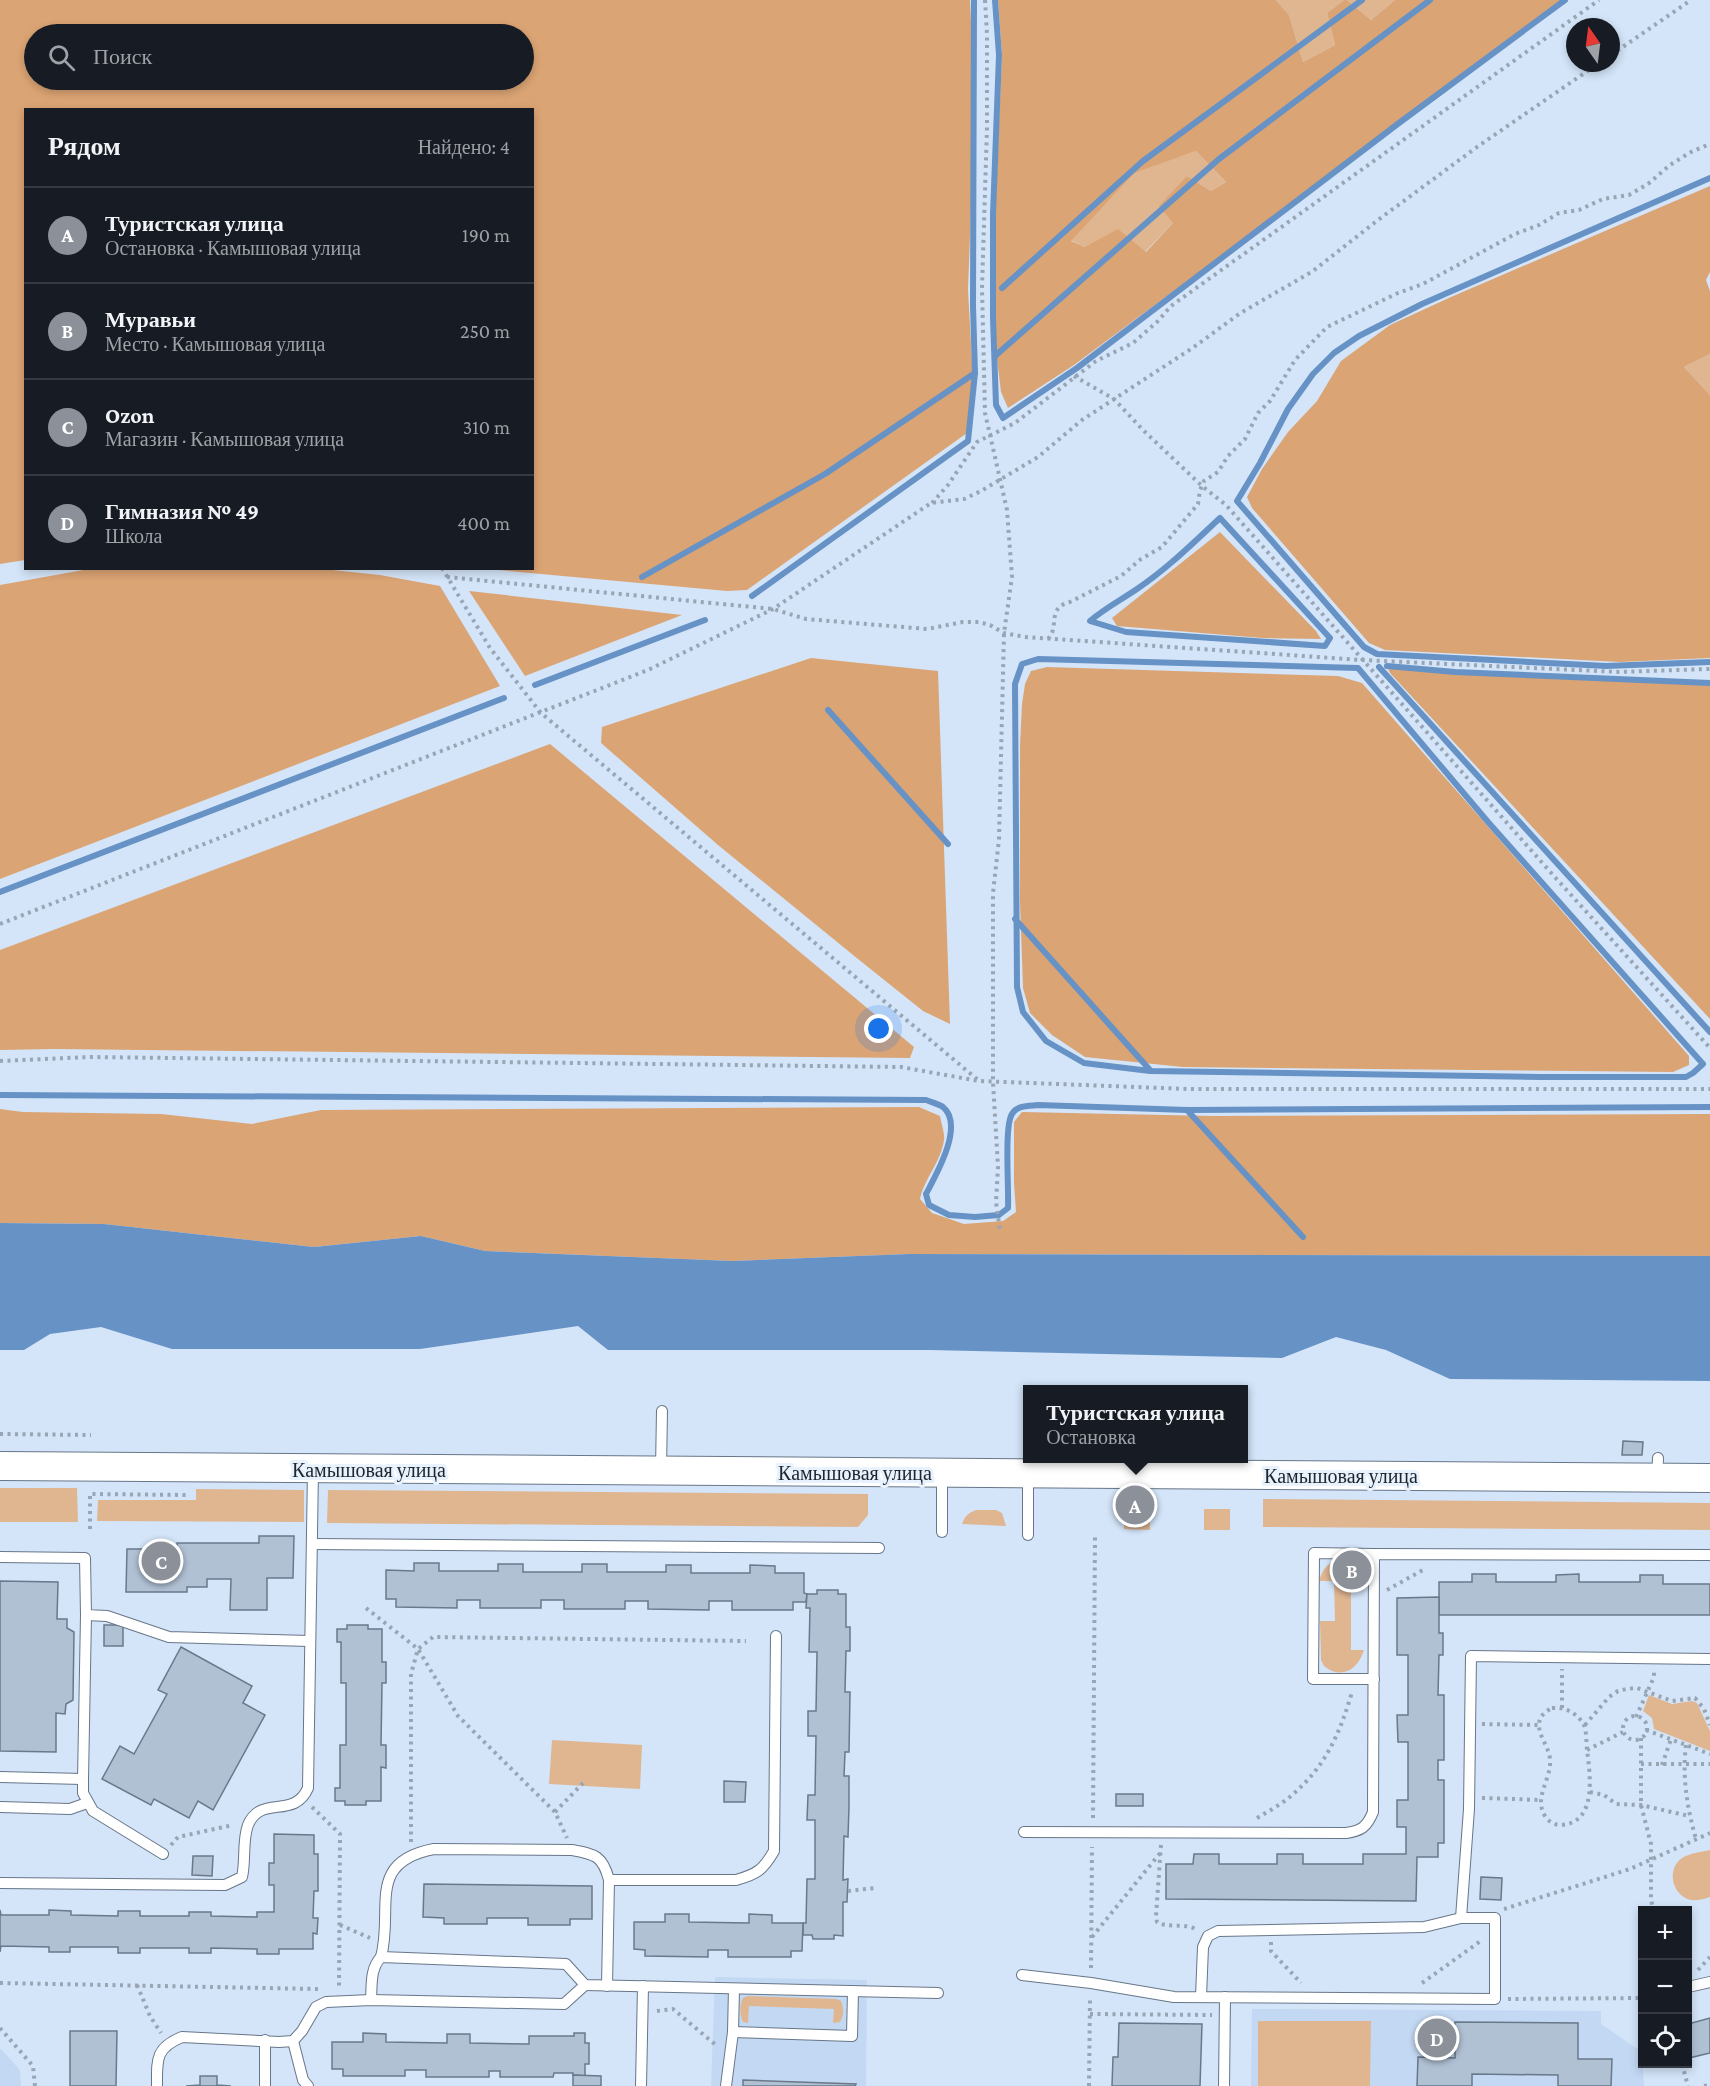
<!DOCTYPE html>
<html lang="ru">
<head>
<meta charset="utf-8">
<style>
	:root { --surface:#171b24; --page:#242831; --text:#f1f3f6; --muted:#9ea1a6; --line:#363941; --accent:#8c9099 }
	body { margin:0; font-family:"Crimson Pro",serif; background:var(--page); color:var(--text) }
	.controls { position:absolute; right:18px; bottom:18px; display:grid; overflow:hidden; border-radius:0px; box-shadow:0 3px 9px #0003 }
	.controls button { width:54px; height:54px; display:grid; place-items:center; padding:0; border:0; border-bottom:2px solid var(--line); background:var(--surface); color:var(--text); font:30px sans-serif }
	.compass { position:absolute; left:1566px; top:18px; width:54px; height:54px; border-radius:50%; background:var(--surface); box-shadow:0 3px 9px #0003; rotate:346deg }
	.you { position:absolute; left:879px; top:1029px; width:21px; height:21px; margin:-15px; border:4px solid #fff; border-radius:50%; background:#1a73e8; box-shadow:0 0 0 9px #1a73e833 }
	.badge { display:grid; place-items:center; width:39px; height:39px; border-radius:50%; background:var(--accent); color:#fff; font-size:20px; font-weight:700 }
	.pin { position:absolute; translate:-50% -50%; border:3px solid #fff; box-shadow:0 2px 6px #0006 }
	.popup { position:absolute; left:1023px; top:1385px; width:225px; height:78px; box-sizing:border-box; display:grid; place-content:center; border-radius:0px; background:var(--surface); filter:drop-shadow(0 2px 4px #0005); font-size:20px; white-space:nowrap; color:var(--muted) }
	.popup b { font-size:22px; color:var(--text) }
	.popup::after { content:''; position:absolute; left:50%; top:100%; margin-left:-12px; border:12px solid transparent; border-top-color:var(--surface) }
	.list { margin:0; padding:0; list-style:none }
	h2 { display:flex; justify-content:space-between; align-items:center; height:78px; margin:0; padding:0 24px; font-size:26px }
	h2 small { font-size:20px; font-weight:400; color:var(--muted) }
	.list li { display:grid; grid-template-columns:39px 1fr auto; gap:18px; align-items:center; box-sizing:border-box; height:96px; padding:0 24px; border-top:2px solid var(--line) }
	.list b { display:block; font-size:22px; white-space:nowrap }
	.list p { margin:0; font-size:20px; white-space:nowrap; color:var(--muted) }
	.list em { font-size:20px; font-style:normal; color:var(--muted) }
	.icon { flex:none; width:33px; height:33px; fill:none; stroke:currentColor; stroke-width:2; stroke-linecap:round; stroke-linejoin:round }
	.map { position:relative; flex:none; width:1710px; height:2086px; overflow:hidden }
	.search { position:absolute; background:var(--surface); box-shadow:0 3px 9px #0003; left:24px; top:24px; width:510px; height:66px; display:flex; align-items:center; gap:15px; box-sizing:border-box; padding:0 21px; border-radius:33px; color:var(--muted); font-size:22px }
	.panel { position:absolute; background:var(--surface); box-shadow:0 3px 9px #0003; left:24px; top:108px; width:510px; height:462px; border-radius:0px }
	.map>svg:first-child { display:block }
	.built { fill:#c3d8f2 }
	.green { fill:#e0b691 }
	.forest { fill:#dba474; fill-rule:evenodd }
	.water { fill:#6692c5 }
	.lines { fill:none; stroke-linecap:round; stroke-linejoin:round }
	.stream { stroke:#6692c5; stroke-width:6 }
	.building { fill:#b1c1d4; stroke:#69788a; stroke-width:1.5 }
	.lane-casing { stroke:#677688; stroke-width:12 }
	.secondary-casing { stroke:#677688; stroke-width:30 }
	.path { stroke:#98a5b5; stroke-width:4; stroke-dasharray:3 4.5; stroke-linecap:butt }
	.lane { stroke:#fff; stroke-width:10 }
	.secondary { stroke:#fff; stroke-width:28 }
	.labels { text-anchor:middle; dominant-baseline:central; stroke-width:6; stroke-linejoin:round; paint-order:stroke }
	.street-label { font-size:20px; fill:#1f252c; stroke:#e7f2fe }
</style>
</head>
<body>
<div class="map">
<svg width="1710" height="2086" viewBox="0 0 1710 2086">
	<rect width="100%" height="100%" fill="#d4e5f9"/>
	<g class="built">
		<polygon points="715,1977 867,1980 866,2086 711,2086"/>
		<polygon points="1252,2009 1601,2011 1601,2024 1642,2052 1644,2086 1251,2086"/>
		<polygon points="0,2048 20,2070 21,2086 0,2086"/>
	</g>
	<g class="green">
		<polygon points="1276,0 1344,0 1327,13 1335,45 1303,62 1289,15"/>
		<polygon points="1347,0 1395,0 1371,20"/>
		<polygon points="1196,151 1226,182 1211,191 1187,176 1173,223 1145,252 1085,247 1070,240 1134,172"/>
		<polygon points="1710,354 1710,395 1684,367"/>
		<polygon points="0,1488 77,1488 78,1522 0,1522"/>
		<polygon points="196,1489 304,1490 304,1522 97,1521 98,1500 196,1500"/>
		<polygon points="328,1490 868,1494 868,1515 858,1527 327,1523"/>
		<polygon points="1263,1499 1710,1503 1710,1530 1263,1527"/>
		<polygon points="1124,1509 1150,1509 1150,1530 1124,1529"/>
		<rect x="1204" y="1509" width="26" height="21"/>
		<path d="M976 1510H996L1002 1513 1006 1526 962 1524C965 1516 968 1513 976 1510Z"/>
		<path d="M1342 1559C1356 1561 1362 1567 1366 1580H1351V1650H1364C1358 1670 1341 1680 1324 1666L1321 1660 1320 1621H1335L1334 1581H1319C1323 1568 1328 1562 1342 1559Z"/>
		<polygon points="1649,1695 1672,1704 1692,1701 1697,1703 1710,1731 1710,1751 1654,1729 1652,1718 1643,1711"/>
		<polygon points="552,1740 642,1745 640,1789 549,1784"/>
		<path d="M1710 1850V1897C1704 1899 1697 1901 1691 1900 1672 1896 1666 1869 1682 1858 1690 1853 1701 1852 1710 1850Z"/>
		<path d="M748 1996 836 1999 841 2001C844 2009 844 2015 840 2022L833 2023 834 2009 749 2006 748 2023 743 2022C740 2014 739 2006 743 1998Z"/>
		<polygon points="1258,2021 1371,2021 1370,2086 1258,2086"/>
	</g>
	<g class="forest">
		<path d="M0 0H970L972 44V179L968 290 973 380 967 433 747 590 727 591 487 569 532 568V110H26L25 560 0 564ZM524 34V80H34V34Z"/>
		<path d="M998 0H1276L1289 15 1303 62 1335 45 1327 13 1344 0H1347L1371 20 1395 0H1565L1074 365 1008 408 1001 392 997 359 995 315V218L1002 55ZM1196 151 1226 182 1211 191 1187 176 1159 206 1173 223 1146 252 1118 229 1085 247 1071 241 1134 173Z"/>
		<polygon points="1710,186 1710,272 1706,280 1710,291 1710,354 1684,367 1710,395 1710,658 1620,662 1385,650 1369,643 1252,508 1247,497 1262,469 1288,432 1317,401 1341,361 1390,325 1451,297"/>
		<polygon points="1220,532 1316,631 1321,639 1262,638 1117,626 1112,618"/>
		<polygon points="313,568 380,575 440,586 500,686 0,879 0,585 89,569"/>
		<polygon points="469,591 682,615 525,676"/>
		<polygon points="811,658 938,671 950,1024 923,1011 858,959 718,845 601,743 602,727"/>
		<polygon points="1387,666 1455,672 1710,683 1710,1019 1390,673"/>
		<polygon points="1047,667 1338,676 1362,683 1689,1056 1689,1065 1673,1072 1183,1067 1085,1057 1052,1035 1030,1013 1023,988 1020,902 1020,745 1022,704 1025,684 1031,671"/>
		<polygon points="550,744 914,1047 910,1058 53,1049 0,1050 0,950"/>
		<path d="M919 1107 940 1116C941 1123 945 1133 944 1140 941 1162 924 1179 920 1199L932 1213 964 1224 1003 1221 1016 1212 1014 1183V1122L1022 1112 1212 1116 1710 1114V1256L909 1254 733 1261 485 1251 421 1236 314 1247 104 1224 0 1223V1109L23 1112 161 1114 252 1124 321 1110Z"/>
	</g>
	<polygon class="water" points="0,1223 104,1224 314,1247 421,1236 485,1251 733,1261 909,1254 1710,1256 1710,1381 1450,1379 1386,1350 1336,1337 1282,1358 930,1350 608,1350 578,1326 420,1349 172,1349 101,1327 50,1334 24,1350 0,1350"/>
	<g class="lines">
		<g class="stream">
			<polyline points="995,0 999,55 993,214 993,318 996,405 1003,418 1077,368 1399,123 1565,0"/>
			<polyline points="1710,178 1422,304 1359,336 1334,353 1313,374 1288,409 1260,463 1237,501 1364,647 1377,654 1606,666 1710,662"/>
			<polyline points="1002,288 1143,161 1362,0"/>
			<polyline points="995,356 1219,159 1430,0"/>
			<path d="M1220 518 1330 638 1325 646 1126 632 1090 621C1105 608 1121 600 1137 589 1167 569 1193 543 1220 518Z"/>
			<polyline points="642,577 825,474 975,373"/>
			<polyline points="752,596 968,441 975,373 973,306 974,0"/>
			<polygon points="1038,659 1358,668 1488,822 1703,1064 1693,1073 1686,1077 1541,1077 1150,1071 1084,1063 1046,1041 1023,1012 1017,987 1015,684 1022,664"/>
			<polyline points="1387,666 1455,672 1710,683"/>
			<polyline points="1379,667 1710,1032"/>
			<polyline points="535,685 705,620"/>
			<polyline points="828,710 948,844"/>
			<polyline points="0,892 504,698"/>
			<polyline points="1015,919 1150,1070"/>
			<path d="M0 1095 926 1100C931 1102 939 1104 943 1107 965 1125 936 1175 926 1194L929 1205 949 1215 975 1217 999 1215 1008 1208C1009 1189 1004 1126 1012 1114 1017 1105 1029 1106 1038 1105L1187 1110 1710 1107"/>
			<polyline points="1187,1110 1303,1237"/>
		</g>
	</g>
	<g class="building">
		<polygon points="1623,1441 1643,1442 1642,1455 1622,1455"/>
		<polygon points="259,1536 294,1536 293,1578 267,1578 267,1610 230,1610 231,1579 207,1579 207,1587 187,1587 187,1592 126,1592 127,1549 177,1549 177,1543 259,1543"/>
		<polygon points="414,1563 439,1563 439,1571 498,1571 498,1564 523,1564 523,1572 582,1572 582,1564 607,1564 607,1572 666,1572 666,1565 691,1565 691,1573 750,1573 750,1565 775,1566 775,1573 804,1573 804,1593 807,1594 806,1602 793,1602 793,1610 732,1610 732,1601 709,1601 709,1610 648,1609 648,1601 625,1601 625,1609 564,1609 564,1600 541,1600 541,1608 480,1608 480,1600 457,1600 457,1608 396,1607 396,1599 386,1599 386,1570 414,1571"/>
		<polygon points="1472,1574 1496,1574 1496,1582 1556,1582 1556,1575 1579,1574 1579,1582 1640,1582 1640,1575 1663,1575 1663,1584 1710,1584 1710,1615 1439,1615 1439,1582 1472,1582"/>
		<polygon points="0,1581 58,1582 57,1619 67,1619 67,1628 74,1632 73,1700 66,1704 65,1714 56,1713 56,1752 0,1751"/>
		<polygon points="817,1590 838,1590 838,1594 846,1594 846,1627 850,1627 850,1651 846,1651 845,1692 850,1692 849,1752 845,1752 844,1776 849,1776 849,1807 848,1837 844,1836 843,1880 848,1879 847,1902 843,1902 843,1936 834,1935 834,1939 813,1939 812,1935 803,1935 803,1923 806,1923 807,1879 815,1879 815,1820 807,1820 808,1795 815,1795 816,1736 808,1736 808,1711 816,1711 817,1652 809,1652 810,1608 806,1608 807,1594 817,1594"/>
		<polygon points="1439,1597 1439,1633 1443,1633 1443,1655 1439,1655 1438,1695 1444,1695 1444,1760 1438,1760 1438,1780 1444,1780 1444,1843 1438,1843 1438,1857 1417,1857 1416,1901 1166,1899 1166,1864 1193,1864 1194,1854 1219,1854 1219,1864 1277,1864 1277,1854 1303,1854 1303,1864 1363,1864 1363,1854 1406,1854 1406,1827 1397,1827 1397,1800 1408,1800 1408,1742 1398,1742 1397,1715 1408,1715 1408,1655 1397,1655 1397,1598"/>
		<rect x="104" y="1625" width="19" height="21"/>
		<polygon points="347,1625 368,1625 368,1629 382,1629 382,1662 386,1662 386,1683 382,1683 381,1745 386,1745 386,1768 381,1767 381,1801 366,1801 366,1805 345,1805 345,1801 335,1801 335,1788 340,1788 340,1745 346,1745 346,1683 341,1683 341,1642 337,1642 337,1629 347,1629"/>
		<polygon points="181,1647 252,1686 243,1703 265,1715 213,1810 198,1801 189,1818 154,1799 151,1805 102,1779 120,1746 134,1754 167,1694 158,1690"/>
		<polygon points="724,1781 746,1782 745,1802 724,1802"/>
		<rect x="1116" y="1794" width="27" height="12"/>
		<polygon points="274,1834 314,1835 314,1854 318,1854 318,1891 314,1891 313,1918 318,1918 317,1934 313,1933 313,1949 279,1949 279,1954 257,1954 257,1949 211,1948 211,1953 189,1953 189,1948 140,1948 140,1953 118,1953 118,1947 70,1947 70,1952 49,1952 49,1947 1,1946 0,1952 0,1910 1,1915 49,1915 49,1910 71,1911 71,1915 118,1916 118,1911 140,1911 140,1916 189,1916 189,1912 211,1912 211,1916 257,1917 257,1912 274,1912 274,1885 269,1885 269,1863 274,1863"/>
		<polygon points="193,1856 213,1856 212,1876 192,1875"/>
		<polygon points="1481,1877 1502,1878 1501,1900 1480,1899"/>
		<polygon points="424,1884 592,1886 592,1919 570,1919 570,1925 528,1925 528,1918 487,1918 487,1924 444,1924 444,1918 423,1917"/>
		<polygon points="665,1914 689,1914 689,1922 749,1923 749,1914 772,1915 772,1923 803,1923 802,1951 791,1951 791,1957 728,1957 728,1950 708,1950 708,1957 645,1956 645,1950 634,1949 634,1922 665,1922"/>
		<polygon points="1710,2018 1710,2053 1689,2058 1688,2024"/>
		<polygon points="1455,2022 1578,2023 1578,2059 1612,2059 1611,2086 1558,2086 1558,2075 1472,2074 1472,2086 1417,2086 1418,2057 1455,2058"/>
		<polygon points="1119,2023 1202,2024 1200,2086 1112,2086 1113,2057 1118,2057"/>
		<polygon points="70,2031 117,2031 116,2086 70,2086"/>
		<polygon points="363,2033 386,2034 386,2042 447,2043 447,2034 470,2034 470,2043 529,2044 529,2036 574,2036 574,2033 585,2033 585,2043 589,2043 589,2064 585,2064 585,2076 573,2075 573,2073 554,2073 553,2077 500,2077 500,2071 489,2071 489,2077 426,2077 426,2070 405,2070 405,2076 343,2076 343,2069 332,2069 332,2042 363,2042"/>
		<polygon points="573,2075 601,2076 601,2086 573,2086"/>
		<polygon points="200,2076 217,2076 217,2085 231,2086 186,2086 200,2085"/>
		<polygon points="743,2080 856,2084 855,2086 743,2086"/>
	</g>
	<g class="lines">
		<g class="lane-casing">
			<g id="lane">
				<polyline points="661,1469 662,1411"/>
				<polyline points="1657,1478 1658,1458"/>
				<polyline points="942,1532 942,1474"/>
				<polyline points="1028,1535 1028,1475"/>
				<polyline points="312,1544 879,1548"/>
				<polyline points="1374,1554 1314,1553 1313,1679 1374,1679"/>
				<polyline points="0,1557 85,1558 86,1615 107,1616 169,1637 310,1641"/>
				<polyline points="0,1777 83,1779 86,1615"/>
				<polyline points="83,1779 83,1793 93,1811 163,1854"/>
				<polyline points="0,1807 70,1809 87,1803"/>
				<path d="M1024 1832 1346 1833C1361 1831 1367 1827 1373 1812L1374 1554 1710 1555"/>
				<path d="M609 1880H736C757 1874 763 1870 774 1851L776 1636"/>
				<path d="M0 1883 225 1885 242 1877C246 1860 242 1841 248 1825 261 1794 294 1820 308 1788L313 1470"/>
				<polyline points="1461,1918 1469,1809 1471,1656 1710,1659"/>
				<path d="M381 1957C394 1909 365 1862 434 1849L572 1850C595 1854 603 1856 609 1880L607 1986"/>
				<polyline points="1022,1975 1091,1983 1174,1997 1495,1999 1495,1918 1461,1918 1424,1927 1218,1931 1208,1936 1203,1947 1201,1997"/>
				<polyline points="1688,1987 1710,1982"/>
				<path d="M371 2000C372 1984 370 1969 381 1957L566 1964 585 1985 938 1993"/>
				<polyline points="733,2032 852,2036 853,1991"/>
				<polyline points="293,2041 303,2080 308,2086"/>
				<path d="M157 2086C157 2060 155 2048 182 2037L279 2042 293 2041 302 2031 316 2007 326 2002 371 2000 564 2004 585 1985"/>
				<polyline points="265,2086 265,2040"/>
				<polyline points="641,2086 643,1986"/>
				<polyline points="726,2086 733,2032 734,1989"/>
				<polyline points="1224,2086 1225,1997"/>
			</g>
		</g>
		<g class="secondary-casing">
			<polyline id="secondary" points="0,1466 1710,1478"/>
		</g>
		<g class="path">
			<polyline points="985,0 987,34 987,128 982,288 985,413 1007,510 1012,577 1004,633 999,839 993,893 993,1082 998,1167 996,1202 1000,1231"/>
			<polyline points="1611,55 1691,0"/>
			<polyline points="1074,376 1114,399 1143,430 1202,486 1226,505 1553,875 1710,1048"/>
			<polyline points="932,503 948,485 977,442 1015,423 1096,361 1133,343 1157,322 1171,306 1599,0"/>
			<polyline points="442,568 490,648 541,713 978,1080"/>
			<polyline points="447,577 773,609 806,619 927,629 963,622 979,622 990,625 1004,633 1025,637 1362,660 1620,672 1710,669"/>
			<path d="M1048 639C1060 627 1046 608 1070 602L1121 576 1141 559 1162 547 1198 504 1200 490 1204 481 1218 472 1228 456 1245 439 1258 413 1270 401 1295 360 1327 327 1398 293 1423 284 1515 234 1539 225 1559 213 1579 210 1603 199 1629 195 1648 184 1670 165 1691 152 1710 144"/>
			<polyline points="0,924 648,670 773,609 931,503 964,499 981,491 1038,457 1082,420 1194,347 1239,314 1313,271 1378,220 1477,147 1599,63"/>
			<polyline points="0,1061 90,1057 901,1067 979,1081 1188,1089 1710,1089"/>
			<polyline points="0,1434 91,1435"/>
			<polyline points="90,1529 90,1494 188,1495"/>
			<polyline points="1387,1590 1423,1570"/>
			<polyline points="366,1608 418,1649 458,1716 555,1812 567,1838"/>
			<path d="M1552 1708C1565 1707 1575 1712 1583 1723 1587 1730 1586 1742 1587 1750 1590 1774 1598 1824 1560 1825 1554 1825 1548 1821 1545 1816 1533 1797 1552 1779 1550 1759 1549 1747 1539 1737 1539 1725 1539 1716 1545 1712 1552 1708Z"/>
			<polyline points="1562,1708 1562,1669"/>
			<circle cx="1635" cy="1728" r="12"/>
			<polyline points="1636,1717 1654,1677 1654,1671"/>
			<polyline points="1482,1724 1539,1725"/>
			<polyline points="1585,1725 1609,1697 1618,1691 1626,1689 1637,1688 1672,1701 1695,1698 1704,1709 1710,1725"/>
			<polyline points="1646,1730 1710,1754"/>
			<polyline points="1641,1738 1641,1805 1651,1844 1651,1898 1653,1910"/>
			<path d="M1686 1745C1682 1776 1687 1808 1696 1839"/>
			<polyline points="1587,1750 1623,1732"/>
			<polyline points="1641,1764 1710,1764"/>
			<polyline points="1662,1765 1671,1739"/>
			<polyline points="1590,1792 1604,1795 1616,1804 1641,1805 1689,1816"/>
			<polyline points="1482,1798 1541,1800"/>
			<polyline points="312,1807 340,1834 339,1989"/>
			<polyline points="555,1812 583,1783"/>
			<polyline points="1093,1818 1095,1537"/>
			<path d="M1257 1818C1269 1811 1282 1804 1292 1795 1326 1766 1340 1733 1352 1692"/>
			<polyline points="411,1842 411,1674 418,1649 433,1637 746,1641"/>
			<polyline points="171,1845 178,1837 233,1825"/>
			<path d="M1161 1845 1156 1916 1157 1922C1169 1929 1185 1922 1197 1930"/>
			<polyline points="848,1891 875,1888"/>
			<polyline points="1504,1909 1630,1869 1710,1833"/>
			<polyline points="340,1925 370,1938"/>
			<polyline points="1092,1937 1161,1852"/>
			<polyline points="1271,1942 1271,1951 1301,1983"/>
			<polyline points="1091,1968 1092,1847"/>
			<polyline points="1698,1970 1710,1957"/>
			<polyline points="0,1983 318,1989"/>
			<polyline points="1422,1983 1482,1940"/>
			<polyline points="137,1985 150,2016 161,2033"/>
			<polyline points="1508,1999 1642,1998"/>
			<polyline points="657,2011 673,2009 717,2046"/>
			<polyline points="1090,2014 1212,2015"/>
			<polyline points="0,2028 33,2066 35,2086"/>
			<polyline points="1682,2064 1688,2086"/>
			<polyline points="1089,2086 1090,1997"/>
			<polyline points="1704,2086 1710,2085"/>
		</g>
		<use href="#lane" class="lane"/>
		<use href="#secondary" class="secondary"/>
	</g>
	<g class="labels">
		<g class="street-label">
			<text x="369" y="1470">Камышовая улица</text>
			<text x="855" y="1473">Камышовая улица</text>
			<text x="1341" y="1476">Камышовая улица</text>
		</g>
	</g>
</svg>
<div class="controls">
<button>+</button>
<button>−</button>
<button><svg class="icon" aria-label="locate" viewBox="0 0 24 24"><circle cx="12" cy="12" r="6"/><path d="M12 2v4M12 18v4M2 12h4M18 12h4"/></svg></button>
</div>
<svg class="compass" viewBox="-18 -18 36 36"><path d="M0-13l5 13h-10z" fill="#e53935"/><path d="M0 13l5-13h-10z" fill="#9ea1a6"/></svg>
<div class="you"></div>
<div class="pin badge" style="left:1135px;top:1505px">A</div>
<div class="popup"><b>Туристская улица</b>Остановка</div>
<div class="pin badge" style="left:1352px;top:1570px">B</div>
<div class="pin badge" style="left:161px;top:1561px">C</div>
<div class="pin badge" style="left:1437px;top:2038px">D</div>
<div class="search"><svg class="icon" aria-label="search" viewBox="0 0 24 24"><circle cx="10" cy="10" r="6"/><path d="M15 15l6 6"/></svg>Поиск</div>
<section class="panel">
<h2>Рядом<small>Найдено: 4</small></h2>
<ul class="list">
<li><span class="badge">A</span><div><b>Туристская улица</b><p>Остановка · Камышовая улица</p></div><em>190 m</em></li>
<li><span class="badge">B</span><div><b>Муравьи</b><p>Место · Камышовая улица</p></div><em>250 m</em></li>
<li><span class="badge">C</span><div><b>Ozon</b><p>Магазин · Камышовая улица</p></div><em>310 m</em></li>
<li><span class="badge">D</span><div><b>Гимназия № 49</b><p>Школа</p></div><em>400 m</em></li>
</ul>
</section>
</div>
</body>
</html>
